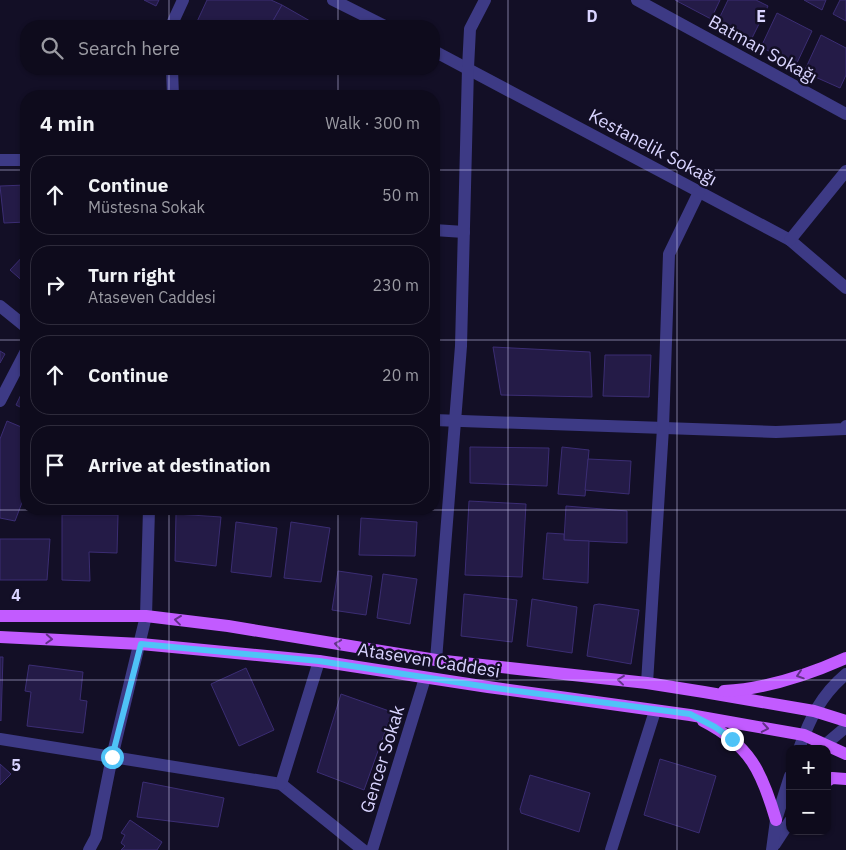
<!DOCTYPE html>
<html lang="en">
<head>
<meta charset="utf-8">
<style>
	:root { --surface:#0e0b1c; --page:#1c1929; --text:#f1f3f6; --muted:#9b9ba3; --line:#2e2b3b }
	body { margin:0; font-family:"IBM Plex Sans",sans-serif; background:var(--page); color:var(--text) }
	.controls { position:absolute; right:15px; bottom:15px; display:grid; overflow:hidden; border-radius:10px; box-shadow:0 1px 4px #0004 }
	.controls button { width:45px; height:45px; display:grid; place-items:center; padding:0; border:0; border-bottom:1px solid var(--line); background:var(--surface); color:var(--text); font:25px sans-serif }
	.stop { position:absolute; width:15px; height:15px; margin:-11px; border:4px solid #4fc3f7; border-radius:50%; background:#fff }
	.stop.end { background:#4fc3f7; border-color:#fff; box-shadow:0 1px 5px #0008 }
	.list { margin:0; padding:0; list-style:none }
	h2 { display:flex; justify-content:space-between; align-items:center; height:65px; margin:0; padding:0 20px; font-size:21px }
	h2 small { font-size:16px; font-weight:400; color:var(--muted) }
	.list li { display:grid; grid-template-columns:32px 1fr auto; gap:15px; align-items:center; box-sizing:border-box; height:80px; margin:0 10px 10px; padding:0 10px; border:1px solid var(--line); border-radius:20px }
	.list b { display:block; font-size:19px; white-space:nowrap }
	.list p { margin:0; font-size:16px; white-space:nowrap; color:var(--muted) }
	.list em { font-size:16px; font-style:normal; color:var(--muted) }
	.icon { flex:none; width:28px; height:28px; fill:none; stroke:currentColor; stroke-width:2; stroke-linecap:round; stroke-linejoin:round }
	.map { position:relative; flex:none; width:846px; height:850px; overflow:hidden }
	.search { position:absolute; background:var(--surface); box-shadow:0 1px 4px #0004; left:20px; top:20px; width:420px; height:55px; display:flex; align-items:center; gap:12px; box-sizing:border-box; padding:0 18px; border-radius:20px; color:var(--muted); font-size:19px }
	.panel { position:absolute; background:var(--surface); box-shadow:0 1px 4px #0004; left:20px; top:90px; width:420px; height:425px; border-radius:20px }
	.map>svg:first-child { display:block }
	.building { fill:#241b47; stroke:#3b2d73 }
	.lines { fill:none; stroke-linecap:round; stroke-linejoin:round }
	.minor { stroke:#3d3a85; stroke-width:12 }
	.major { stroke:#c25bff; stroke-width:12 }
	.oneway { stroke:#623188 }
	.route { stroke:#4fc3f7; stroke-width:6 }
	.grid { fill:none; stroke:#d9d4ff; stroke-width:1; stroke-opacity:0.55 }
	.labels { text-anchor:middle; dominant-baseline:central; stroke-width:5; stroke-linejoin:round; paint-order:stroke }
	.street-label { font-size:18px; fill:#d9d4ff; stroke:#130f26 }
	.grid-label { font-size:16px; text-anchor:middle; font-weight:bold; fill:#d9d4ff; stroke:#130f26; stroke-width:5; stroke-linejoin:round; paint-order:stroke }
</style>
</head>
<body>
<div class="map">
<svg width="846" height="850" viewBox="0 0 846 850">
	<rect width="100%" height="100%" fill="#130f26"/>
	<g class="building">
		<polygon points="144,0 159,0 156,6"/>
		<polygon points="207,0 271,0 282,5 270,26 234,26 228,24 227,26 195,26"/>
		<polygon points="675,0 720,0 711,19"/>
		<polygon points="728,0 756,0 768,6 751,40 717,23"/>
		<polygon points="804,0 826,0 822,10"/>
		<polygon points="840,0 846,0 846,21 833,14"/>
		<polygon points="282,5 310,21 308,26 270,26"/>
		<polygon points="777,13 812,31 796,65 761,47"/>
		<polygon points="821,35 846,48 846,75 840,88 804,72"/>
		<polygon points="26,185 26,222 4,223 0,186"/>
		<polygon points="26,253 26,284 10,270"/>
		<polygon points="434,258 435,258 434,307"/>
		<polygon points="493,347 590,352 592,397 501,395"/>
		<polygon points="0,351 5,354 0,363"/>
		<polygon points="605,355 651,355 649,397 603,396"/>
		<polygon points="26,384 26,410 16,405"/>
		<polygon points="7,421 26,429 26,492 15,521 0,518 0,439"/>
		<polygon points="470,447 549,448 547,486 470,483"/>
		<polygon points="562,447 589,450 585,496 558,494"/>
		<polygon points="588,459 631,461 629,494 585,490"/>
		<polygon points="469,501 526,504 522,577 465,575"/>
		<polygon points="566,506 627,511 627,543 564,540"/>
		<polygon points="176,514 221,517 216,566 175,561"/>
		<polygon points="62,515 118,515 117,553 89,552 90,581 62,580"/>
		<polygon points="361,518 417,522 415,556 359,555"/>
		<polygon points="236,522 277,528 271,577 231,572"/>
		<polygon points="291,522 330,528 321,582 284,578"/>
		<polygon points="547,533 564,534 564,540 589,541 588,583 543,579"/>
		<polygon points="0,539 50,539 47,580 0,580"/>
		<polygon points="338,571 372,576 366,615 332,610"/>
		<polygon points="383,574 417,579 410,624 377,618"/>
		<polygon points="464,594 517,600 512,642 461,636"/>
		<polygon points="532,599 577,607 572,653 527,646"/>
		<polygon points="599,604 639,610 631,664 587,656 594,605"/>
		<polygon points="0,657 3,657 1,721 0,720"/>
		<polygon points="29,665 83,672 80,700 87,701 83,733 27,726 31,692 25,691"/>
		<polygon points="246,668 274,730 239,746 211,684"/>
		<polygon points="341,694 392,712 364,790 317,772"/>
		<polygon points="660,759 716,776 699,833 644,815"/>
		<polygon points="0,764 11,774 0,785"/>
		<polygon points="530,775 590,793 579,832 521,813 520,809"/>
		<polygon points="143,782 224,798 218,827 137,817"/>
		<polygon points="130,820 162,842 157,850 121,850 125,846 121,843 125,835 121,833"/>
	</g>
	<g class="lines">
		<g class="minor">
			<polyline points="333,0 385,26"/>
			<polyline points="637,0 846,114"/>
			<polyline points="171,26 183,0"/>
			<polyline points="434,51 790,240 846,288"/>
			<polyline points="172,69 173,96"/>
			<polyline points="0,160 26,160"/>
			<polyline points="434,230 464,232"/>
			<polyline points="790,240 846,171"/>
			<polyline points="0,306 26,327"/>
			<polyline points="0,401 26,351"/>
			<polyline points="434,420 776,432 845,429 846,426"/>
			<polyline points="436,660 461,346 468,68 470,29 485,0"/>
			<polyline points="647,683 663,428 669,254 699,192"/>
			<polyline points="0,739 281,784 363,850"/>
			<path d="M799 749C810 718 821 695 846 674"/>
			<polyline points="824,749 826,744 846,727"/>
			<polyline points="281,784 319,661"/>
			<polyline points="775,844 790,821"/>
			<polyline points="89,850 96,837 112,757 146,616 149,509"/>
			<polyline points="372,850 425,678"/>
			<polyline points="611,850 655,711"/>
			<polyline points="772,850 776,820 790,776"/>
		</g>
		<g class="major">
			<polyline points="0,616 146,616 228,626 436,660 647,683 704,692 814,711 846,721"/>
			<polyline points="0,637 141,644 319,661 488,687 690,715 804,735 846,754"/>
			<path d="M724 691C766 689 808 675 846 658"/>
			<path d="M703 721C750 745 762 772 776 820"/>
			<polyline points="827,781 832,778 846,779"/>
		</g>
	</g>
	<defs><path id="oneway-chevron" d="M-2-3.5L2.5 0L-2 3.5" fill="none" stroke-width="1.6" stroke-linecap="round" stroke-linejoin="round" transform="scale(1.25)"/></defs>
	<g class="oneway">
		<use href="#oneway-chevron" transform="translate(178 620) rotate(-173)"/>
		<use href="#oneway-chevron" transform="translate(49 639) rotate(3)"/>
		<use href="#oneway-chevron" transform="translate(338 644) rotate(-171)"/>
		<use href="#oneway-chevron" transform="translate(800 675) rotate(162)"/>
		<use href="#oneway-chevron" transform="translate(621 680) rotate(-174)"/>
		<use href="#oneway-chevron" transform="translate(765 728) rotate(10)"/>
	</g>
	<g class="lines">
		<polyline class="route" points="112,757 141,644 319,661 488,687 690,714 715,727 732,739"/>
	</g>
	<path class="grid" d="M169 0V26M338 0V26M508 0V850M677 0V850M169 69V96M338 69V96M0 170H26M434 170H846M0 340H26M434 340H846M169 509V850M338 509V850M0 510H846M0 680H846"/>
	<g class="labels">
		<g class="street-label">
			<text transform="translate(763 49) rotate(29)">Batman Sokağı</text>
			<text transform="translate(653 147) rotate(28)">Kestanelik Sokağı</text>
			<text transform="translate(429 660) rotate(9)">Ataseven Caddesi</text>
			<text transform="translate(382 759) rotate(-73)">Gencer Sokak</text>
		</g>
	</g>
	<g class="grid-label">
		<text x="592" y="22">D</text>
		<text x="761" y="22">E</text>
		<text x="16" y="601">4</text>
		<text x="16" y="771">5</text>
	</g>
</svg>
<div class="controls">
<button>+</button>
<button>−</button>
</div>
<div class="stop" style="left:112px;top:757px"></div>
<div class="stop end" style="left:732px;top:739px"></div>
<div class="search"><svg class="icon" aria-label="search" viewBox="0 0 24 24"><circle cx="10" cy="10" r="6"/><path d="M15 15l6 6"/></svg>Search here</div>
<section class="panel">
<h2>4 min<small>Walk · 300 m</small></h2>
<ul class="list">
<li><svg class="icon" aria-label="ahead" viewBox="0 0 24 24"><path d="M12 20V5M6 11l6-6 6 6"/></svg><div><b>Continue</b><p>Müstesna Sokak</p></div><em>50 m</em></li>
<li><svg class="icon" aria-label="right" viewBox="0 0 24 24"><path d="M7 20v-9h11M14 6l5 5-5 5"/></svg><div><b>Turn right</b><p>Ataseven Caddesi</p></div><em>230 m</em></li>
<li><svg class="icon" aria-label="ahead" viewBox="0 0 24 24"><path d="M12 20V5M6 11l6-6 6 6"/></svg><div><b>Continue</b></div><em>20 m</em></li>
<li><svg class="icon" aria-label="arrive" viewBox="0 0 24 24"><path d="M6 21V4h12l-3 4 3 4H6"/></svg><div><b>Arrive at destination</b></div></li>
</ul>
</section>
</div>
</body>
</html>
